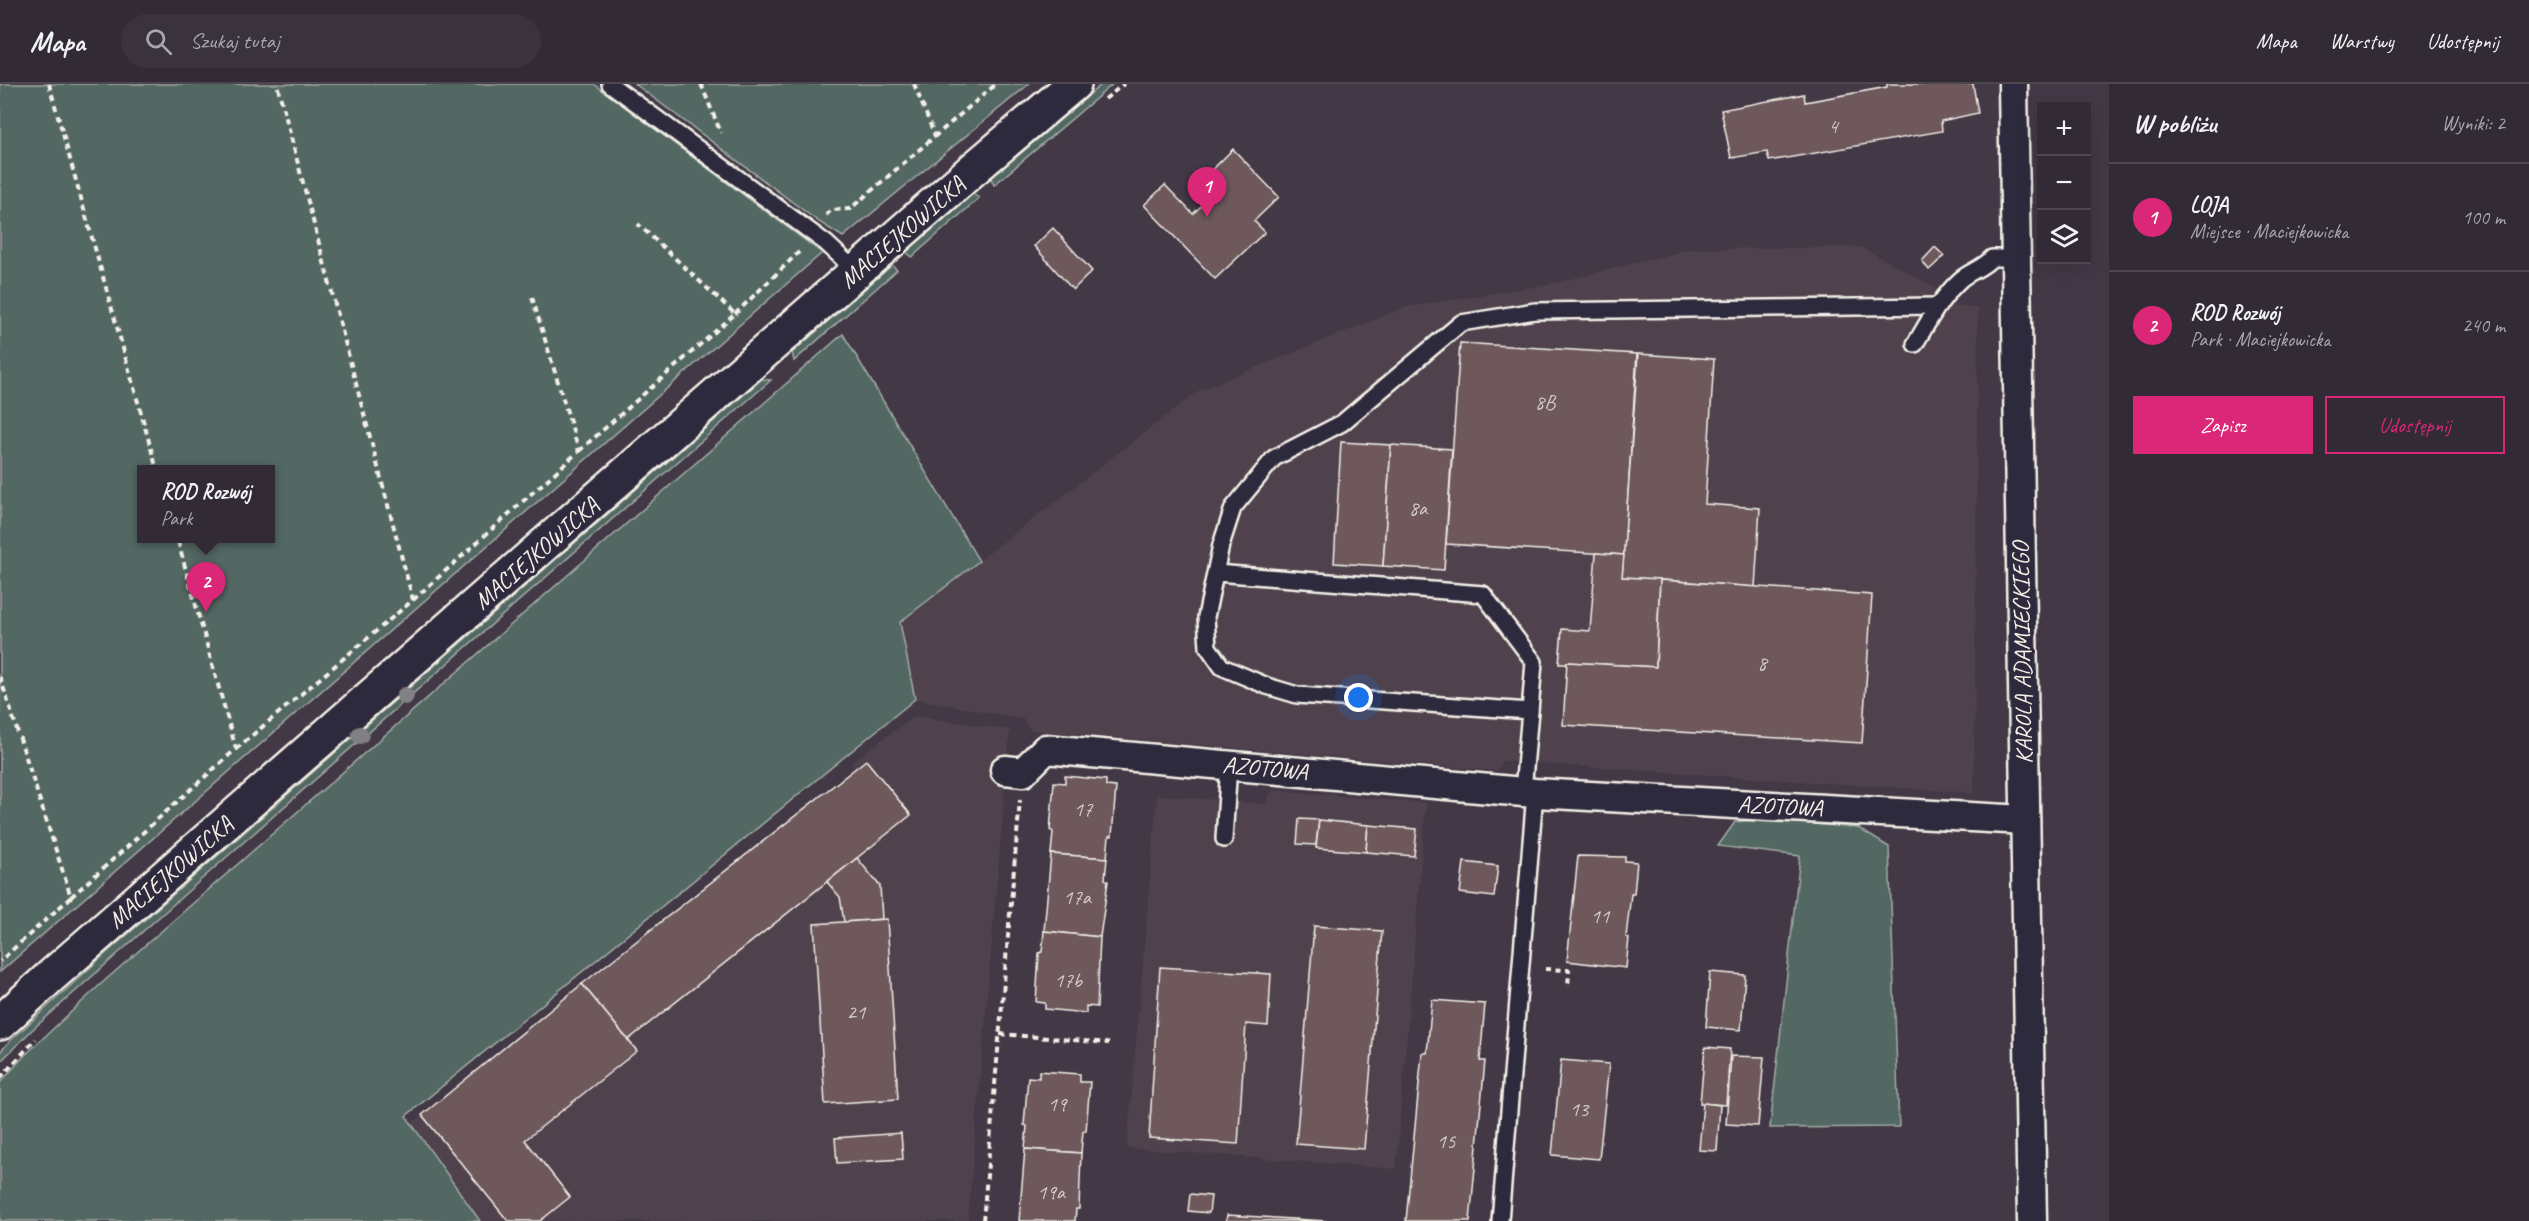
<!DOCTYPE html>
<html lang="pl">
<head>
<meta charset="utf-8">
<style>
	:root { --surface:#322a34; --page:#3a323c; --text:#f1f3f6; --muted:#a8a7ac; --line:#4d464f; --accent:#db2777 }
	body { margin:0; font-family:Caveat,sans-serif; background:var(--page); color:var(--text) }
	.controls { position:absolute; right:18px; top:18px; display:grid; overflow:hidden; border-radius:0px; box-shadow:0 6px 24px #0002 }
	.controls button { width:54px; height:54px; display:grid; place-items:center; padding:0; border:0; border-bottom:2px solid var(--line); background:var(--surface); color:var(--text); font:30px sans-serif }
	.you { position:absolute; left:1359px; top:614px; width:21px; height:21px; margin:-15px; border:4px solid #fff; border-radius:50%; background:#1a73e8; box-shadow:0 0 0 9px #1a73e833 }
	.badge { display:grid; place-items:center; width:39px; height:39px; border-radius:50%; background:var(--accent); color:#fff; font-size:20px; font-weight:700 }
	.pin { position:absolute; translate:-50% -50px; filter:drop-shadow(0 2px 3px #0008) }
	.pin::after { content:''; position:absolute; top:32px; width:21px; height:18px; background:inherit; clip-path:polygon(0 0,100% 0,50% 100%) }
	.popup { position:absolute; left:137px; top:381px; width:138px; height:78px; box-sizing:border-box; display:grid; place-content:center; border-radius:0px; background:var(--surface); filter:drop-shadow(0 2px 4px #0005); font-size:20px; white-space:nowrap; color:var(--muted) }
	.popup b { font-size:22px; color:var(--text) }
	.popup::after { content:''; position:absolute; left:50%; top:100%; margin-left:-12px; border:12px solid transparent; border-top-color:var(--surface) }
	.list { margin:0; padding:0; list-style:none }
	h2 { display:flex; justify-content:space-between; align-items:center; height:78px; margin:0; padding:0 24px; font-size:26px }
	h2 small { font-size:20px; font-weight:400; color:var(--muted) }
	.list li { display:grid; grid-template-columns:39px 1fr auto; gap:18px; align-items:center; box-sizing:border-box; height:108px; padding:0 24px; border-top:2px solid var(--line) }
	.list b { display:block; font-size:22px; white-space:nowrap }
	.list p { margin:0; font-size:20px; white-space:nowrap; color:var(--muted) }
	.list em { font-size:20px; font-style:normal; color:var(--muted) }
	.actions { display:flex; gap:12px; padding:18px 24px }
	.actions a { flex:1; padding:14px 0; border:2px solid var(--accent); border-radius:0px; text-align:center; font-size:21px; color:var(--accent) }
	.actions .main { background:var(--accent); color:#fff }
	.icon { flex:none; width:33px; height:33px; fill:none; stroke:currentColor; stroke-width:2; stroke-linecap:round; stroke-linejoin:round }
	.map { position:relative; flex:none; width:2109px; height:1137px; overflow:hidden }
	header { display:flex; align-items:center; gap:36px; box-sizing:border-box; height:84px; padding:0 30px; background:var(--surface); border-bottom:2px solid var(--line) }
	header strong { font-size:28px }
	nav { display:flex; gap:33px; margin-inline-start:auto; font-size:21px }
	.search { width:420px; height:54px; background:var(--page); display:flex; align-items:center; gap:15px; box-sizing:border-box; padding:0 21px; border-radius:33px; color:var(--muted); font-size:22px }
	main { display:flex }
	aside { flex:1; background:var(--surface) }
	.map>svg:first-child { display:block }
	.built { fill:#4f424d }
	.green { fill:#536863; stroke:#a4aca6; stroke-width:1.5; fill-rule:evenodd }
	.building { fill:#6e595c; stroke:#f4f1e8; stroke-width:1.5 }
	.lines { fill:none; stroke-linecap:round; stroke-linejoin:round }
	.lane-casing { stroke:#f4f1e8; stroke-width:20 }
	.street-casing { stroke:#f4f1e8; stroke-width:33 }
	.secondary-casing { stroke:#f4f1e8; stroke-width:38 }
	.path { stroke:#f4f1e8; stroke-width:4; stroke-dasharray:6 4.5; stroke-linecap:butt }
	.lane { stroke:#2f2a3d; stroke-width:15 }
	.street { stroke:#2f2a3d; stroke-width:28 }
	.secondary { stroke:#2f2a3d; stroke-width:33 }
	.tree { fill:#818082 }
	.labels { text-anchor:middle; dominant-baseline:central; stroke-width:6; stroke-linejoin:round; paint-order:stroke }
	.number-label { font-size:21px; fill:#d2cbc5 }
	.street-label { font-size:24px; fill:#f4f1e8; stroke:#2f2a3d }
</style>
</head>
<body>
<header>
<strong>Mapa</strong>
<div class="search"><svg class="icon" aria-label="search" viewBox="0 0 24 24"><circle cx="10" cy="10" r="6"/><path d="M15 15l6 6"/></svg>Szukaj tutaj</div>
<nav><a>Mapa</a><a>Warstwy</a><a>Udostępnij</a></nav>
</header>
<main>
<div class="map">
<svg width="2109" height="1137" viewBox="0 0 2109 1137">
	<rect width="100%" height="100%" fill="#423846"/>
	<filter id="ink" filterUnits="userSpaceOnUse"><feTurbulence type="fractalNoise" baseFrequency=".0167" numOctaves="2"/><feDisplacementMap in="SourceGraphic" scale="12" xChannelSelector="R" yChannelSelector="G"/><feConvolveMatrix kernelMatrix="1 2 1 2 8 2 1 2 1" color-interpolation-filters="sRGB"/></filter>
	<g filter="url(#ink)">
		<g class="built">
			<polygon points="1861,163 1933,202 1956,221 1978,224 1974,709 1503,677 1496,687 1030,646 1023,635 915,615 900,538 1198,307 1406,223 1551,200 1691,165"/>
			<polygon points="914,632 1010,646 968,1137 480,1137 412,1039 582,900 855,684 852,678"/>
			<polygon points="1272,706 1426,719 1396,1085 1127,1064 1157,711 1265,720"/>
		</g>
		<g class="green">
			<path d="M0 0H594L822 169 0 888ZM142 386H270V454H142Z"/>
			<polygon points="635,0 1029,0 843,153 819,138"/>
			<polygon points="1102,0 1113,0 994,101 991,94"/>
			<polygon points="973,110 979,114 912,173 906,168"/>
			<polygon points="892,181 897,186 794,277 792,269"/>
			<polygon points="843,250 979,477 900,538 915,615 406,1032 480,1137 0,1137 0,999 23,973 102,899"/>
			<polygon points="762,295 771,296 221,778 32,946 0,978 0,968 10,957 103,872"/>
			<polygon points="1760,735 1858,744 1889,763 1899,1043 1770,1044 1800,772 1718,762 1735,738"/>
		</g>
		<g class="building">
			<polygon points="1887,0 1973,0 1978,29 1941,37 1942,47 1769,77 1767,68 1731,74 1721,26 1804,10 1805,18 1887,3"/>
			<polygon points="1233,65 1279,113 1254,137 1265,148 1215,195 1144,121 1165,101 1193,130 1225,98 1213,85"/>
			<polygon points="1053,144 1092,187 1073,206 1034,162"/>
			<polygon points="1935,163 1944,172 1929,186 1922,177"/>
			<polygon points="1460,259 1637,270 1624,471 1446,460"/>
			<polygon points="1638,270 1714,275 1705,420 1760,424 1755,503 1622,493"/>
			<polygon points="1341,358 1391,361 1383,482 1334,479"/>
			<polygon points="1391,361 1452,365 1444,486 1383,482"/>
			<polygon points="1596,469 1624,471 1622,493 1660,495 1656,583 1567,578 1567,580 1559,580 1562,545 1590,547"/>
			<polygon points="1660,496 1872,511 1862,659 1563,641 1567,578 1656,583"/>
			<polygon points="866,676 911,731 628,956 582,900"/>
			<polygon points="1065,692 1106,696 1106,702 1116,703 1112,752 1109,752 1107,774 1051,770 1053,748 1050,746 1054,698 1065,699"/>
			<polygon points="1299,735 1319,736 1316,761 1297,760"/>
			<polygon points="1319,736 1368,741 1366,768 1316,764"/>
			<polygon points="1368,741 1417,745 1414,772 1366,768"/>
			<polygon points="1051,770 1107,774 1105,795 1108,797 1100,853 1044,847"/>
			<polygon points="1578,772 1625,773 1625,777 1637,778 1634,810 1631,810 1626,853 1629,854 1626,884 1567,877"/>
			<polygon points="857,774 880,802 882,835 844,838 840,813 827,798"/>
			<polygon points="1464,778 1498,782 1494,813 1460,809"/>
			<polygon points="887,835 898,1015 825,1020 814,840"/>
			<polygon points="1314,842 1382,847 1364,1065 1296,1060"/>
			<polygon points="1044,847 1100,853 1097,923 1086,922 1086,929 1045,925 1045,919 1036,918 1039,869 1042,868"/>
			<polygon points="1160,883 1271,890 1268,942 1246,940 1238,1060 1149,1054"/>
			<polygon points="1710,888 1745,891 1741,946 1706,943"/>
			<polygon points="582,900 637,967 525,1056 570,1113 540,1137 508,1137 422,1031"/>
			<polygon points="1432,916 1485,920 1480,977 1485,977 1470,1137 1406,1137 1422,969 1427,969"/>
			<polygon points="1705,963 1730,965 1726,1021 1700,1019"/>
			<polygon points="1731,972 1764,973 1758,1042 1726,1040"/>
			<polygon points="1561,976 1609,980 1599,1075 1552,1071"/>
			<polygon points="1039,987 1080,990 1080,998 1090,998 1086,1047 1083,1047 1081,1069 1025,1065 1027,1042 1024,1041 1028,993 1039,994"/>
			<polygon points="1703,1019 1720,1021 1717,1067 1699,1066"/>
			<polygon points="901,1049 903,1075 837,1079 835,1054"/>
			<polygon points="1025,1065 1081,1069 1079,1125 1076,1125 1075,1137 1019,1137"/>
			<polygon points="1190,1110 1211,1112 1209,1129 1188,1127"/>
			<polygon points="1227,1131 1327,1137 1226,1137"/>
		</g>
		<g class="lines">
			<g class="lane-casing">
				<g id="lane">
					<polyline points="610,0 826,159 857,188"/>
					<path d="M1915 260C1929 237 1941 213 1961 195 1971 187 1983 184 1992 174H2015"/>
					<polyline points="1216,489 1483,510 1534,578 1530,627"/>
					<polyline points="1523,707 1530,627 1297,611 1267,602 1222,583 1208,563 1206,533 1221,461 1233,424 1274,374 1342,339 1461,239 1535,227 1938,222"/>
					<polyline points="1224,755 1229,681"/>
					<polyline points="1500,1137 1535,709"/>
				</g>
			</g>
			<g class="street-casing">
				<g id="street">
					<polyline points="2013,0 2032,1137"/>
					<polyline points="1005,686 1023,688 1046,665 1535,709 2025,736"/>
				</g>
			</g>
			<g class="secondary-casing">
				<polyline id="secondary" points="0,939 50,893 970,88 1074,0"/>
			</g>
			<g class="path">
				<polyline points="49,0 157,386"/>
				<polyline points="701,0 721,49"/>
				<polyline points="914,0 935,52"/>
				<polyline points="1105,15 1124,0"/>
				<polyline points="826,131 831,126 850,125 996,0"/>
				<polyline points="735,230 799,168"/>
				<polyline points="579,367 735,230 638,140"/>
				<polyline points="413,516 579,367 532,213"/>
				<polyline points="0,593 71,813 0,877"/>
				<polyline points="236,665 413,516 277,0"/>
				<polyline points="71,813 236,665 177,454"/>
				<polyline points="1545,885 1569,886 1568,904"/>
				<polyline points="1000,950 1109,959"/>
				<polyline points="0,994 36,955"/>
				<polyline points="983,1137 1020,716"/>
			</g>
			<use href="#lane" class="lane"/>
			<use href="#street" class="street"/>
			<use href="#secondary" class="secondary"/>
		</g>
		<g class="tree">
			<circle cx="405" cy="612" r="9"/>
			<circle cx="360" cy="651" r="9"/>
		</g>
	</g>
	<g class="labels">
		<g class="number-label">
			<text x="1833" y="42">4</text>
			<text x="1545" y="318">8B</text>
			<text x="1418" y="424">8a</text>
			<text x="1762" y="579">8</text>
			<text x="1083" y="725">17</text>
			<text x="1077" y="813">17a</text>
			<text x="1600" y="832">11</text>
			<text x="1068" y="896">17b</text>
			<text x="856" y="928">21</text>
			<text x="1057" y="1020">19</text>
			<text x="1579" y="1025">13</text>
			<text x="1446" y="1057">15</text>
			<text x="1051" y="1108">19a</text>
		</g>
		<g class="street-label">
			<text transform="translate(902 148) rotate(-41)">MACIEJKOWICKA</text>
			<text transform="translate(536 469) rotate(-41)">MACIEJKOWICKA</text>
			<text transform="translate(2022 569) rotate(-91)">KAROLA ADAMIECKIEGO</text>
			<text transform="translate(1265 684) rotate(5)">AZOTOWA</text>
			<text transform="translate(1780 722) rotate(3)">AZOTOWA</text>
			<text transform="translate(170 788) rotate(-41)">MACIEJKOWICKA</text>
		</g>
	</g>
</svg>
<div class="controls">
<button>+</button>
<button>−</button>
<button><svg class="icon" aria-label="layers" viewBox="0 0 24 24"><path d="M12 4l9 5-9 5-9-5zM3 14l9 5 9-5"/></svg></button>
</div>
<div class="you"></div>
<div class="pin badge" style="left:1207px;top:133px">1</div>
<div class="pin badge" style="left:206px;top:528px">2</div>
<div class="popup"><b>ROD Rozwój</b>Park</div>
</div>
<aside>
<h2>W pobliżu<small>Wyniki: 2</small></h2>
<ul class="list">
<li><span class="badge">1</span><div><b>LOJA</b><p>Miejsce · Maciejkowicka</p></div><em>100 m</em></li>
<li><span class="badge">2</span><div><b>ROD Rozwój</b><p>Park · Maciejkowicka</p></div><em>240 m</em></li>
</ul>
<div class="actions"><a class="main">Zapisz</a><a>Udostępnij</a></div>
</aside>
</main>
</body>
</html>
